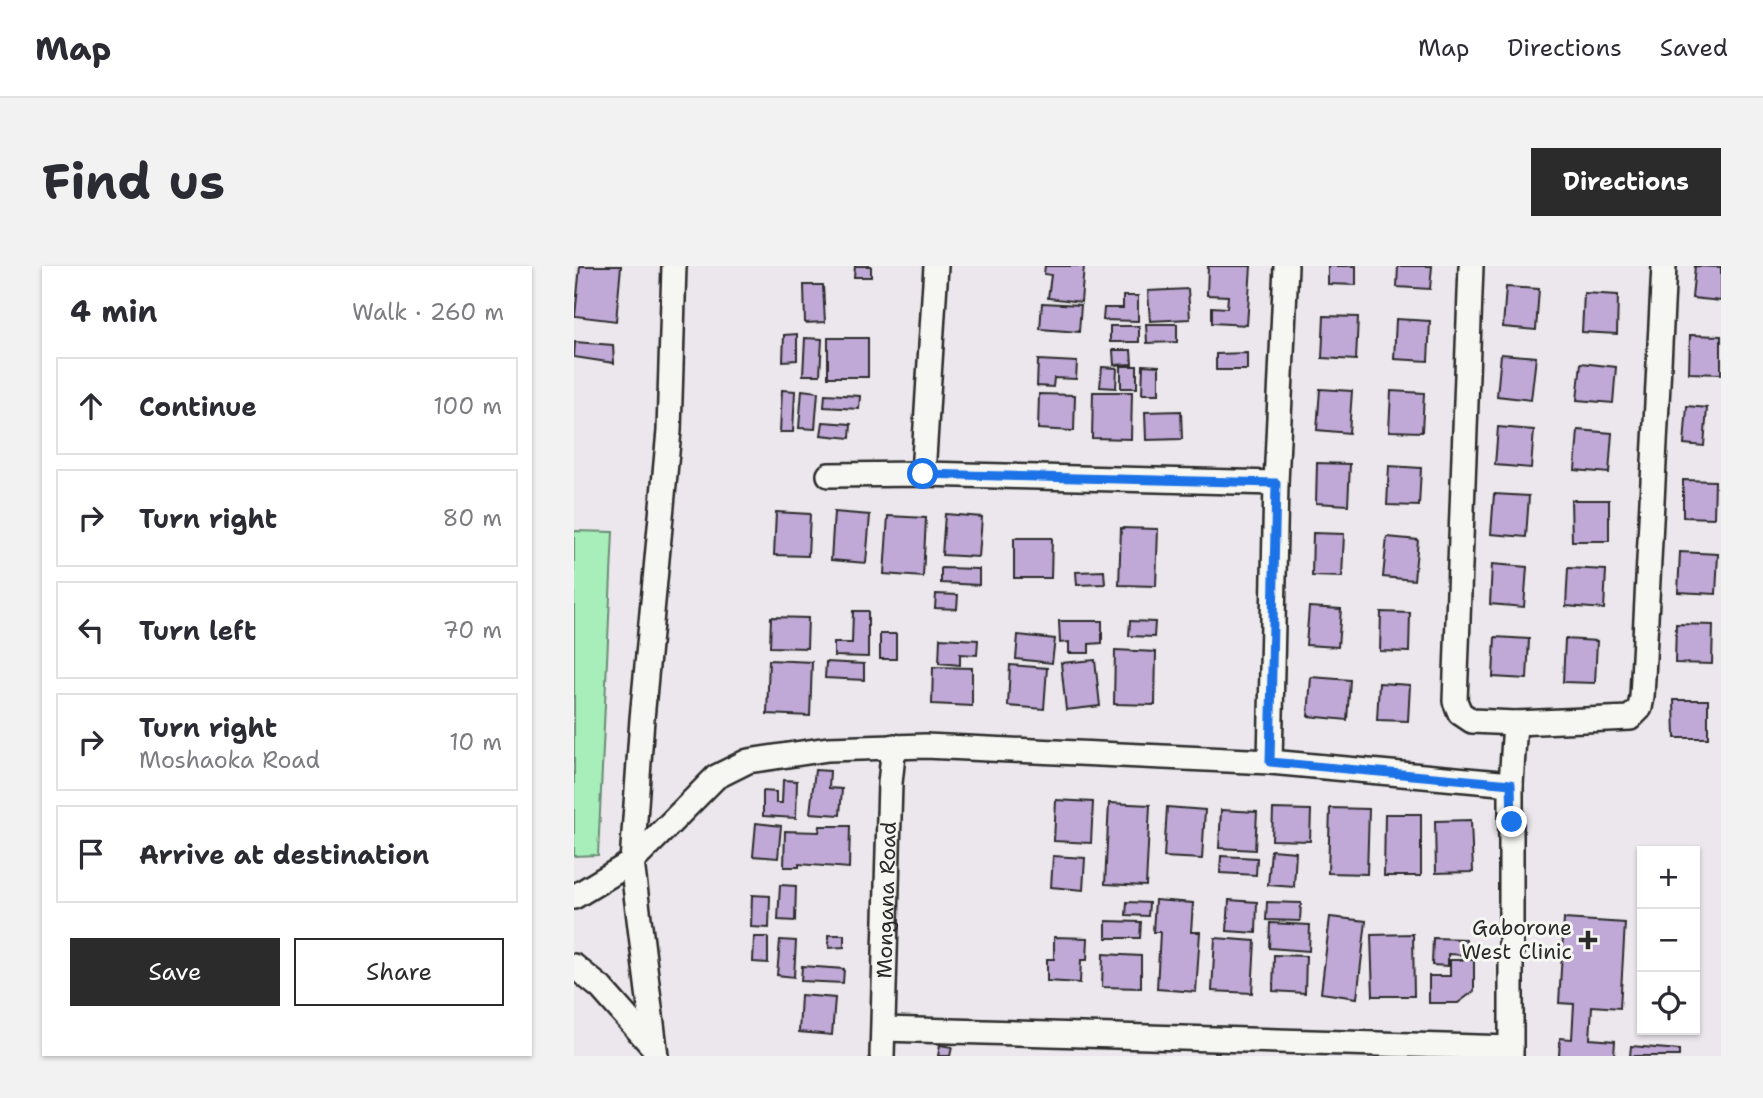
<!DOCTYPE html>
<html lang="en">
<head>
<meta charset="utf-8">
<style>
	:root { --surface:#fff; --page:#f2f2f3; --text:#2b2b33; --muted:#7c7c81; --line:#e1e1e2; --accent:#2b2b2b }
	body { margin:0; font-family:"Shantell Sans",sans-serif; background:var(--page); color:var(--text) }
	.controls { position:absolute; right:21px; bottom:21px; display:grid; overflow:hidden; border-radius:0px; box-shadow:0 2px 5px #0004 }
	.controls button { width:63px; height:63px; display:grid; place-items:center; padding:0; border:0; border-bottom:2px solid var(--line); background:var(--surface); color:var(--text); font:35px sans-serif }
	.stop { position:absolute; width:21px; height:21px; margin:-16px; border:5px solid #1a73e8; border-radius:50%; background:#fff }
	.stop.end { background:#1a73e8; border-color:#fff; box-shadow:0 2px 7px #0008 }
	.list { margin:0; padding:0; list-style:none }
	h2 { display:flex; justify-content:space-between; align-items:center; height:91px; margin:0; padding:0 28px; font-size:30px }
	h2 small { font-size:23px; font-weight:400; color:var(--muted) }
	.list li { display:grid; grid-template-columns:46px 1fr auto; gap:21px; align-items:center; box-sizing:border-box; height:98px; margin:0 14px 14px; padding:0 14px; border:2px solid var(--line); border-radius:0px }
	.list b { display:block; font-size:26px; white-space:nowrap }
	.list p { margin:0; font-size:23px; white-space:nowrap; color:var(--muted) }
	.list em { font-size:23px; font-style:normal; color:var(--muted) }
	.actions { display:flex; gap:14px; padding:21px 28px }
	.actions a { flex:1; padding:16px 0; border:2px solid var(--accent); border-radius:0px; text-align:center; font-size:24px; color:var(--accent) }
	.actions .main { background:var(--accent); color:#fff }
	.icon { flex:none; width:38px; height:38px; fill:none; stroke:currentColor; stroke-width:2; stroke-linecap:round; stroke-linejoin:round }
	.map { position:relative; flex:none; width:1147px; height:790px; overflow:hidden; border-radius:0px }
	header { display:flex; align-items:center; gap:42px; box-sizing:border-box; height:98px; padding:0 35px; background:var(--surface); border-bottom:2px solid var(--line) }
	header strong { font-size:33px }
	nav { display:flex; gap:38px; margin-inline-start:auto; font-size:24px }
	.intro { display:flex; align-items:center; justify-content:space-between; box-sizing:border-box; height:168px; padding:0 42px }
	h1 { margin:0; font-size:49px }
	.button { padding:18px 32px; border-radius:0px; background:var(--accent); color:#fff; font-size:24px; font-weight:700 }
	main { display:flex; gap:42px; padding:0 42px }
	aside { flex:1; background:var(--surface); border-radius:0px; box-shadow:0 2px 5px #0004 }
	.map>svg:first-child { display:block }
	.green { fill:#a7eebb; stroke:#698c73; stroke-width:2 }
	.building { fill:#c0a9d7; stroke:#2b2b2b; stroke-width:2 }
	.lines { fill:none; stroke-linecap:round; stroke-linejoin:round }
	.street-casing { stroke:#2b2b2b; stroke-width:28 }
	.street { stroke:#f6f6f2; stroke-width:23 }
	.route { stroke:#1a73e8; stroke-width:9 }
	.poi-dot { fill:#2b2b2b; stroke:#f6f6f2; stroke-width:2.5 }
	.labels { text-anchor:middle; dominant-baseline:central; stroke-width:6; stroke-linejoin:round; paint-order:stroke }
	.street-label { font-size:21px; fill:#2b2b2b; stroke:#f6f6f2 }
	.poi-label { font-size:21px; fill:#2b2b2b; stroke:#f6f6f2; text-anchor:end }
</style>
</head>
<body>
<header>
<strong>Map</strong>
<nav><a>Map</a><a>Directions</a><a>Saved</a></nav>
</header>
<div class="intro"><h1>Find us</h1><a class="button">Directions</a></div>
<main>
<aside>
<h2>4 min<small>Walk · 260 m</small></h2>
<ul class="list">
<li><svg class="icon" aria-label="ahead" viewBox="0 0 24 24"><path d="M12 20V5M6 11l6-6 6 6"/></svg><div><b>Continue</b></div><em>100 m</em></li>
<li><svg class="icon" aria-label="right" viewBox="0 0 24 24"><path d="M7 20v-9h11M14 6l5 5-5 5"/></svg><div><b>Turn right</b></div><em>80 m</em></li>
<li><svg class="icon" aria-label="left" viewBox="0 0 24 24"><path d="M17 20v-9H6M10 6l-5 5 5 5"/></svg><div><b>Turn left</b></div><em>70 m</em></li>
<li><svg class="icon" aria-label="right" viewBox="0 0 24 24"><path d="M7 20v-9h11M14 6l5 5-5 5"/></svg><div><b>Turn right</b><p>Moshaoka Road</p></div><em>10 m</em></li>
<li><svg class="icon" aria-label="arrive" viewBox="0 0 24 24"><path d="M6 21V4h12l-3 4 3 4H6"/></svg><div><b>Arrive at destination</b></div></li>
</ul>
<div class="actions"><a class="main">Save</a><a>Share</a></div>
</aside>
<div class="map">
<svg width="1147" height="790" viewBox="0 0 1147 790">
	<rect width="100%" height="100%" fill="#ebe7ed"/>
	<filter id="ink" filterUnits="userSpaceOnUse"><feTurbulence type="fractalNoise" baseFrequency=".0143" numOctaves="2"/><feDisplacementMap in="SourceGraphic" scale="14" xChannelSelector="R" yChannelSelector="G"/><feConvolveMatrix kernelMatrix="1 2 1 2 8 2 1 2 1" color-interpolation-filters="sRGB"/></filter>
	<g filter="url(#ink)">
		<polygon class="green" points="0,265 39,266 24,589 0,590"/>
		<g class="building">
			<polygon points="6,0 47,0 42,55 1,50"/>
			<polygon points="281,0 297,0 297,11 280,11"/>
			<polygon points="471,0 510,0 507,36 474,32 477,9 470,8"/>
			<polygon points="634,0 677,0 673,59 638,57 638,41 653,42 654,30 633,29"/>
			<polygon points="754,0 782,0 782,19 754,18"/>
			<polygon points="824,0 858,0 856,23 823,21"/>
			<polygon points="1121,0 1147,1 1147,35 1118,32"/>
			<polygon points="230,19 249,19 251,56 231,57"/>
			<polygon points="932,21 965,23 962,64 929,61"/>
			<polygon points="614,23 616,53 576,55 574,25"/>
			<polygon points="1010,27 1044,29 1043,68 1008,66"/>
			<polygon points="549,30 564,30 564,55 529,54 530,42 549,42"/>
			<polygon points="468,37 507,39 505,66 466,63"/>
			<polygon points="750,50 784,51 782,94 748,92"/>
			<polygon points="822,53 856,55 854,95 820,93"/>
			<polygon points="572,58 603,58 603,76 573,77"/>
			<rect x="536" y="60" width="29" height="16"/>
			<polygon points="223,68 223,94 209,95 210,69"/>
			<polygon points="1116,69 1147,70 1147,108 1115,107"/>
			<polygon points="231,72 248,73 246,109 229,109"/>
			<rect x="254" y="72" width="40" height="39"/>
			<polygon points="1,76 39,79 40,97 0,91"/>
			<polygon points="539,84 557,84 558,98 540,99"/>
			<polygon points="673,87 673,104 642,104 642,88"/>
			<polygon points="927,88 962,91 957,134 923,130"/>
			<polygon points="464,94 503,96 502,113 480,112 479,121 463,120"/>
			<polygon points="1007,97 1042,101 1039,137 1003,134"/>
			<polygon points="569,99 585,100 585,128 568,128"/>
			<rect x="547" y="100" width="16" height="22"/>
			<polygon points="528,101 543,102 542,122 526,121"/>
			<polygon points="746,123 778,125 775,167 743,164"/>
			<polygon points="208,124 221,125 219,166 206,166"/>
			<polygon points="228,124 244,126 241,163 225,162"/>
			<polygon points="817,125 850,127 848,166 815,165"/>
			<polygon points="519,126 558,126 557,173 518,172"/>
			<polygon points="251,128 286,130 285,143 250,141"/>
			<polygon points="465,128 501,129 500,165 464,163"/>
			<polygon points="1113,140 1133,142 1130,180 1110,178"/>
			<polygon points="607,145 608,173 572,174 571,146"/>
			<polygon points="249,156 277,158 276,172 247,169"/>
			<polygon points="924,161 960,164 957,202 921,199"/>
			<polygon points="1004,164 1038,167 1035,207 1001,204"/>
			<polygon points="743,197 776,198 774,239 742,237"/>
			<polygon points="815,200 847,202 845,240 813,239"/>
			<polygon points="1109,214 1141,215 1140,252 1109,251"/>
			<polygon points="920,228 955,230 952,271 917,268"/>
			<polygon points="997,234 1035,234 1035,275 998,275"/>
			<polygon points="202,246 236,248 234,290 200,289"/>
			<polygon points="260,246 296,249 292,297 257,294"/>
			<polygon points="371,248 408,251 405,291 368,289"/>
			<polygon points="314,250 352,252 349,311 310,308"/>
			<polygon points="547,262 584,263 582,320 545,319"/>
			<polygon points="739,267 770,268 768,311 738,310"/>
			<polygon points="813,271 844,274 840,314 809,311"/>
			<polygon points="440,272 478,272 477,312 440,312"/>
			<polygon points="1106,286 1144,288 1142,328 1104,326"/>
			<polygon points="918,298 953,301 950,341 916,338"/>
			<polygon points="367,302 405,303 405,319 367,317"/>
			<polygon points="994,302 1032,304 1030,343 992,340"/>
			<polygon points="530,305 531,318 503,319 502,306"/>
			<polygon points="362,328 384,329 383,343 361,342"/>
			<polygon points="735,341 767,343 764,381 732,379"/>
			<polygon points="279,345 294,345 294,391 260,390 260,377 278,377"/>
			<polygon points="807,346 836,347 835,386 806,385"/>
			<polygon points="197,351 234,352 233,382 196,381"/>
			<polygon points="485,355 528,355 528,377 515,378 515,387 495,387 495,376 486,377"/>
			<polygon points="556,355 581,356 580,371 555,370"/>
			<polygon points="1102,358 1139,359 1138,398 1101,397"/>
			<rect x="306" y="368" width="16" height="25"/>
			<polygon points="444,369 481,373 478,397 442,393"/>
			<polygon points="921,371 955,373 953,413 919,411"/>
			<polygon points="366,372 404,374 403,389 386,388 386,399 365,397"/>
			<polygon points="991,373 1023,375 1021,417 989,416"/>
			<polygon points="541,384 582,386 581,439 540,438"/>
			<polygon points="195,394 238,396 236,450 193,448"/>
			<polygon points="521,394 526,440 492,444 487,397"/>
			<polygon points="252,396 290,398 290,414 251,412"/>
			<polygon points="436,399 473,402 470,443 434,440"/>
			<polygon points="359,401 398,402 398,440 358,438"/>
			<polygon points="737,411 776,414 773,454 734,450"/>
			<polygon points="805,417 836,419 834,455 803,454"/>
			<polygon points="1100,434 1134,434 1134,472 1101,472"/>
			<polygon points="241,504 256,505 255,522 268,523 266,549 236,547"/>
			<polygon points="209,514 223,515 222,552 189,550 189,525 202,526 202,537 208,537"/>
			<polygon points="482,534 519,536 517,577 480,575"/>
			<polygon points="535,537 576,539 572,620 531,618"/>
			<polygon points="593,541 631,544 628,593 590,591"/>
			<polygon points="756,542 795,543 793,608 754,607"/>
			<polygon points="699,543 737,544 736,575 698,574"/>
			<polygon points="647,544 683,546 681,584 645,582"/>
			<polygon points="811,548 847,548 847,610 810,610"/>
			<polygon points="897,554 899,606 862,607 861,555"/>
			<polygon points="182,557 207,560 204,592 179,590"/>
			<polygon points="246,560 276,560 275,602 225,598 225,601 210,601 211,565 245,566"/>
			<polygon points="697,584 722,586 720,621 694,619"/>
			<polygon points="479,590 511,592 509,624 477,621"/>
			<polygon points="647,590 683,592 682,609 646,607"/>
			<polygon points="206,619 222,620 221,655 204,654"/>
			<polygon points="178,629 196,630 195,662 177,661"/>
			<polygon points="581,634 619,637 617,666 626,666 622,726 583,723 586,666 579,666"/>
			<polygon points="655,634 683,636 682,667 653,665"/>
			<polygon points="553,636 575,637 574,650 552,649"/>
			<polygon points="693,636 727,637 726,655 692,654"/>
			<polygon points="756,651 792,655 783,732 747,727"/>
			<polygon points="990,653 1051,657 1046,742 1018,740 1016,773 1041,775 1040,790 985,790 986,772 998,773 1000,738 985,737"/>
			<polygon points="532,655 567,656 566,672 532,672"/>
			<polygon points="696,657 736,659 735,685 695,682"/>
			<polygon points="839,668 840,730 799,730 797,669"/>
			<polygon points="254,669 270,669 270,681 255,682"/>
			<polygon points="180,671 194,671 194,697 179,696"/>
			<polygon points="480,671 514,672 513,694 507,694 506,717 473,715 473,693 480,693"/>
			<polygon points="641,672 681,675 678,727 638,725"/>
			<polygon points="859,672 892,673 891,689 874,688 874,700 858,699"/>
			<polygon points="206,674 222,675 220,711 203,709"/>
			<polygon points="529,688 567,690 567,722 528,721"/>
			<polygon points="700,689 732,690 731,727 699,725"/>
			<polygon points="876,694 900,694 900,725 884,737 855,737 855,710 876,710"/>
			<polygon points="228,700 270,703 269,717 227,715"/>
			<polygon points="227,729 261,732 258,769 225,766"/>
			<polygon points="366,779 378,781 376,790 364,790"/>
			<polygon points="1057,780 1105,784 1105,790 1056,790"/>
		</g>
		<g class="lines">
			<g class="street-casing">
				<g id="street">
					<polyline points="897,0 881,435 886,447 898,455 941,457 1056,452 1066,442 1068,431 1090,0"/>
					<polyline points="349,208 362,0"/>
					<polyline points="255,209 349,208 702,217"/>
					<polyline points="696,496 702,217 712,0"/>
					<polyline points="0,631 58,596 142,511 174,495 254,483 351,480 696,496 937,518"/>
					<polyline points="0,700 27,722 80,782"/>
					<polyline points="310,763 937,782"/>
					<polyline points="82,790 58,596 68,453 95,165 100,0"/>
					<path id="s1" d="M308 790 316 517 320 480"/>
					<polyline points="937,790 937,518 941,457"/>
				</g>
			</g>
			<use href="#street" class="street"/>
		</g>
	</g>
	<g class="lines" filter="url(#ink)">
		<polyline class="route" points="349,208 702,217 696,496 937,518 938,556"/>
	</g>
	<path class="poi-dot" d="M1010.5 663.5h7v7h7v7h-7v7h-7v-7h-7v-7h7z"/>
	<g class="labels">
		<g class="street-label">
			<text stroke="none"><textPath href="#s1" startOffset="156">Mongana Road</textPath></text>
		</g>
		<g class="poi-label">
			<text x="998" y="662">Gaborone<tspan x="998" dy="24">West Clinic</tspan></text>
		</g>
	</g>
</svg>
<div class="controls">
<button>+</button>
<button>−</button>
<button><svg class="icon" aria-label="locate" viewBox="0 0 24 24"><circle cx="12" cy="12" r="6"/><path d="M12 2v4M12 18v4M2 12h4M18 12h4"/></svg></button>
</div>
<div class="stop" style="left:349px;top:208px"></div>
<div class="stop end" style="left:938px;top:556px"></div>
</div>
</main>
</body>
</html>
